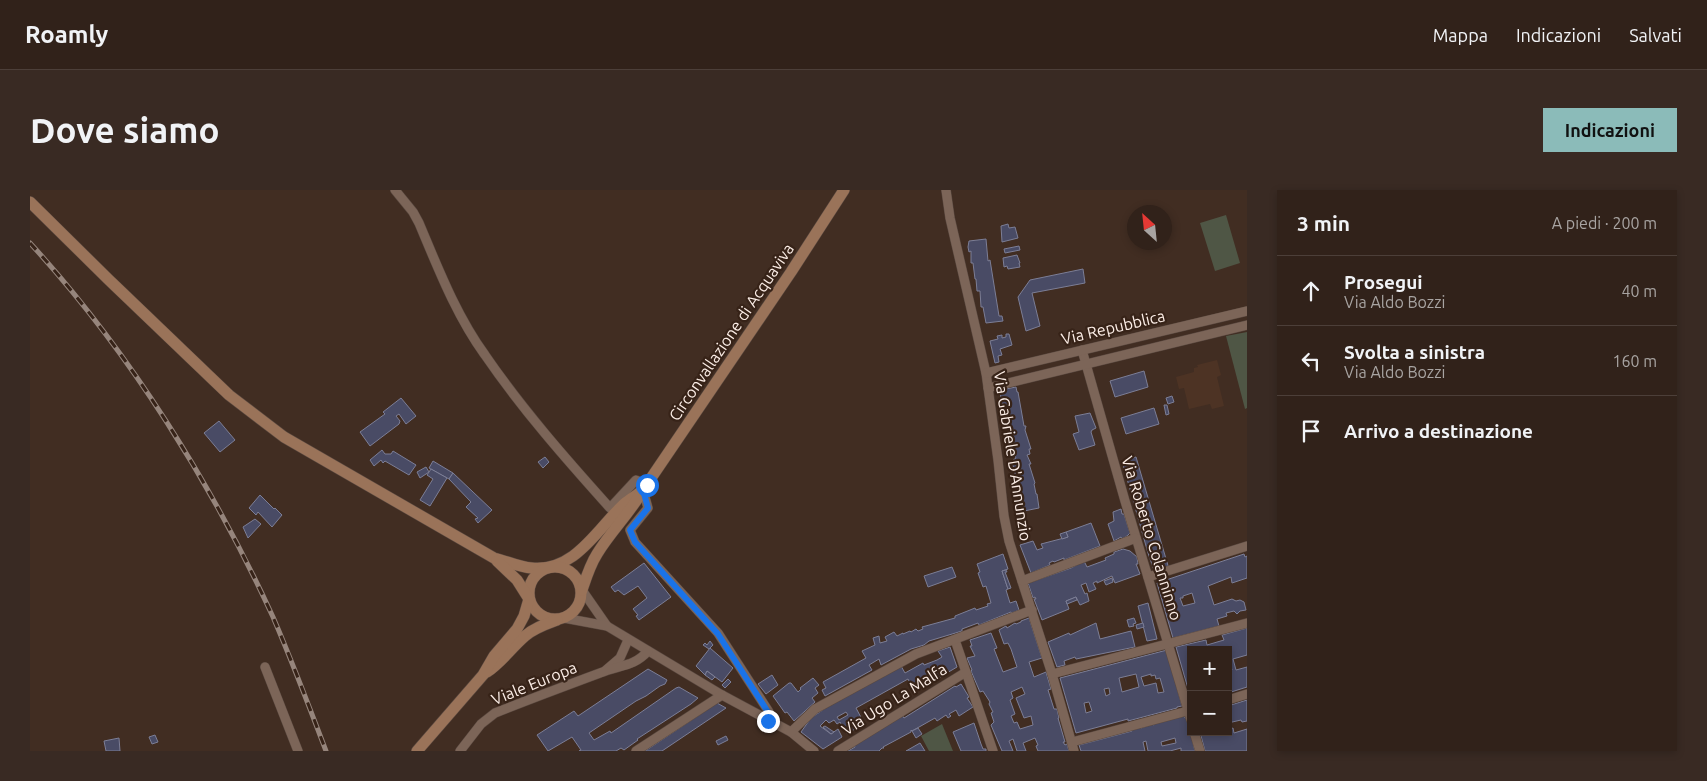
<!DOCTYPE html>
<html lang="it">
<head>
<meta charset="utf-8">
<style>
	:root { --surface:#31221a; --page:#392a23; --text:#f1f3f6; --muted:#a8a4a2; --line:#4c3f39; --accent:#8bbbb9 }
	body { margin:0; font-family:Ubuntu,sans-serif; background:var(--page); color:var(--text) }
	.controls { position:absolute; right:15px; bottom:15px; display:grid; overflow:hidden; border-radius:0px; box-shadow:0 2px 8px #0003 }
	.controls button { width:45px; height:45px; display:grid; place-items:center; padding:0; border:0; border-bottom:1px solid var(--line); background:var(--surface); color:var(--text); font:25px sans-serif }
	.compass { position:absolute; left:1097px; top:15px; width:45px; height:45px; border-radius:50%; background:var(--surface); box-shadow:0 2px 8px #0003; rotate:333deg }
	.stop { position:absolute; width:15px; height:15px; margin:-11px; border:4px solid #1a73e8; border-radius:50%; background:#fff }
	.stop.end { background:#1a73e8; border-color:#fff; box-shadow:0 1px 5px #0008 }
	.list { margin:0; padding:0; list-style:none }
	h2 { display:flex; justify-content:space-between; align-items:center; height:65px; margin:0; padding:0 20px; font-size:21px }
	h2 small { font-size:16px; font-weight:400; color:var(--muted) }
	.list li { display:grid; grid-template-columns:32px 1fr auto; gap:15px; align-items:center; box-sizing:border-box; height:70px; padding:0 20px; border-top:1px solid var(--line) }
	.list b { display:block; font-size:19px; white-space:nowrap }
	.list p { margin:0; font-size:16px; white-space:nowrap; color:var(--muted) }
	.list em { font-size:16px; font-style:normal; color:var(--muted) }
	.icon { flex:none; width:28px; height:28px; fill:none; stroke:currentColor; stroke-width:2; stroke-linecap:round; stroke-linejoin:round }
	.map { position:relative; flex:none; width:1217px; height:561px; overflow:hidden; border-radius:0px }
	header { display:flex; align-items:center; gap:30px; box-sizing:border-box; height:70px; padding:0 25px; background:var(--surface); border-bottom:1px solid var(--line) }
	header strong { font-size:24px }
	nav { display:flex; gap:28px; margin-inline-start:auto; font-size:18px }
	.intro { display:flex; align-items:center; justify-content:space-between; box-sizing:border-box; height:120px; padding:0 30px }
	h1 { margin:0; font-size:35px }
	.button { padding:12px 22px; border-radius:0px; background:var(--accent); color:#111; font-size:18px; font-weight:700 }
	main { display:flex; gap:30px; padding:0 30px }
	aside { flex:1; background:var(--surface); border-radius:0px; box-shadow:0 2px 8px #0003 }
	.map>svg:first-child { display:block }
	.built { fill:#4d3324 }
	.green { fill:#4f5645 }
	.building { fill:#494b65; stroke:#7c7e96; fill-rule:evenodd }
	.lines { fill:none; stroke-linecap:round; stroke-linejoin:round }
	.street-casing { stroke:#5a4940; stroke-width:10 }
	.secondary-casing { stroke:#5a4940; stroke-width:12 }
	.street { stroke:#7c6558; stroke-width:9 }
	.secondary { stroke:#9a7359; stroke-width:11 }
	.rail-casing { stroke:#96857c; stroke-width:5 }
	.rail { stroke:#372318; stroke-width:3; stroke-dasharray:9; stroke-linecap:butt }
	.route { stroke:#1a73e8; stroke-width:6 }
	.labels { text-anchor:middle; dominant-baseline:central; stroke-width:4.5; stroke-linejoin:round; paint-order:stroke }
	.street-label { font-size:16px; fill:#fceee7; stroke:#372318 }
</style>
</head>
<body>
<header>
<strong>Roamly</strong>
<nav><a>Mappa</a><a>Indicazioni</a><a>Salvati</a></nav>
</header>
<div class="intro"><h1>Dove siamo</h1><a class="button">Indicazioni</a></div>
<main>
<div class="map">
<svg width="1217" height="561" viewBox="0 0 1217 561">
	<rect width="100%" height="100%" fill="#412d22"/>
	<polygon class="built" points="1187,170 1191,185 1187,187 1194,216 1182,219 1180,214 1159,219 1154,198 1149,199 1146,187 1164,182 1164,178 1168,177 1167,175"/>
	<g class="green">
		<polygon points="1196,25 1210,73 1185,81 1170,33"/>
		<polygon points="1217,142 1217,218 1215,219 1196,146"/>
		<polygon points="912,534 923,561 899,561 891,546"/>
	</g>
	<g class="building">
		<polygon points="978,34 979,38 985,37 988,48 972,52 971,36"/>
		<polygon points="956,49 958,71 960,70 969,126 972,126 973,131 956,133 953,117 951,117 950,101 947,101 946,89 945,89 943,73 941,73 941,61 939,62 938,57 939,51"/>
		<polygon points="989,56 990,60 975,63 974,59"/>
		<polygon points="987,65 990,73 989,73 990,77 978,79 977,76 974,77 973,68"/>
		<polygon points="1053,79 1055,93 1002,103 1010,136 996,141 988,107 1000,90"/>
		<polygon points="976,144 979,144 982,155 970,159 972,165 968,166 969,172 965,173 960,151 968,149 967,146 972,145 972,148 976,147"/>
		<polygon points="1114,181 1118,197 1085,207 1080,191"/>
		<polygon points="986,197 987,202 988,202 994,236 996,236 995,240 1001,259 999,259 1000,264 997,265 1001,274 999,274 1005,293 1004,294 1006,304 1007,304 1009,318 994,321 982,271 986,268 985,266 984,266 981,248 980,248 978,232 977,232 974,214 972,214 970,202 971,200"/>
		<polygon points="1142,206 1144,212 1138,214 1136,208"/>
		<polygon points="371,208 386,226 376,234 369,224 366,226 370,231 369,234 340,256 330,242 355,224 353,222"/>
		<polygon points="1134,215 1137,215 1139,224 1136,225"/>
		<polygon points="1124,218 1129,234 1096,244 1091,228"/>
		<polygon points="1060,223 1066,238 1062,240 1061,242 1065,255 1049,260 1043,244 1049,242 1045,226"/>
		<polygon points="189,231 205,250 190,262 174,243"/>
		<polygon points="352,260 355,264 361,264 363,261 386,275 379,285 355,271 353,273 351,270 344,276 340,270"/>
		<polygon points="515,267 519,272 513,278 508,272"/>
		<polygon points="1106,267 1139,379 1125,383 1118,363 1092,271"/>
		<polygon points="403,271 423,283 419,289 399,278"/>
		<polygon points="396,277 399,282 390,288 387,282"/>
		<polygon points="401,279 417,288 400,316 390,310 403,289 397,285"/>
		<polygon points="423,283 462,320 448,333 445,329 448,328 436,317 441,312 419,289"/>
		<polygon points="230,305 244,319 245,318 252,325 242,337 228,322 226,325 219,318"/>
		<polygon points="1091,319 1092,324 1094,324 1100,343 1097,346 1092,349 1091,347 1084,351 1078,334 1084,331 1083,322"/>
		<polygon points="225,329 231,334 218,348 213,337"/>
		<polygon points="1061,333 1070,356 1034,370 1034,368 1024,372 1023,371 1019,373 1020,375 1001,383 990,355 1003,351 1007,360 1013,358 1011,354 1038,347 1036,342"/>
		<polygon points="1036,342 1038,347 1032,349 1030,344"/>
		<polygon points="1093,359 1100,361 1107,367 1108,374 1106,374 1110,384 1085,393 1082,386 1067,393 1067,391 1063,393 1066,399 1059,402 1056,393 1051,395 1055,404 1057,403 1059,411 1050,415 1046,407 1036,411 1039,419 1012,430 1004,409 1006,409 1005,407 1003,408 998,393 1041,378 1054,371 1057,377 1076,370 1075,368 1084,364 1084,362"/>
		<polygon points="973,364 978,379 972,381 978,399 976,400 980,413 986,411 989,420 982,423 981,422 949,435 948,433 932,439 932,441 899,451 894,455 881,459 851,475 849,469 839,475 842,480 795,506 792,500 796,498 793,492 836,468 832,461 845,455 843,448 849,446 850,453 857,451 855,447 864,442 867,446 873,443 873,444 880,441 881,442 886,439 888,441 893,439 892,437 925,428 925,426 945,418 946,420 958,416 957,414 961,413 956,396 953,397 948,383 950,382 947,374"/>
		<path d="M1214 364 1215 367 1217 366V388L1202 393 1201 387 1178 396 1184 415 1202 409 1206 411 1210 410 1214 412 1216 420 1210 421 1207 424 1204 421 1196 423 1197 426 1187 429 1189 436 1143 448 1127 393ZM1162 403 1165 413 1153 416 1150 408H1153V406Z"/>
		<polygon points="614,373 641,407 609,430 606,426 608,425 603,419 617,408 608,396 594,405 588,400 585,402 581,397"/>
		<polygon points="922,377 926,387 898,397 894,386"/>
		<polygon points="976,380 977,382 975,382 981,398 978,399 972,381"/>
		<polygon points="1082,388 1083,392 1076,395 1074,391"/>
		<polygon points="1046,407 1047,410 1037,414 1036,411"/>
		<polygon points="1118,413 1127,449 1117,451 1108,416"/>
		<path d="M999 428 1012 468 999 472 1004 487 1016 482 1021 499 1018 500 1024 519H1027L1029 528H1028L1035 552H1033L1035 555 1037 554 1039 561H1008L1006 556 1008 555 1005 548 993 553 996 561H987L983 549 979 551 983 561H972L961 535 964 532 961 523 963 522 959 514 960 512 953 501 950 502 941 481 942 480 937 468 945 466 940 456H942L940 450 961 443 967 458 964 459 973 482 987 477 981 459 978 453 974 454 969 440 976 436 977 438 985 433 986 434 991 432V431ZM992 497 995 504 986 508 994 528 1001 526 1003 535 990 539 987 532 984 533 981 526 985 524 980 510 983 508 981 502Z"/>
		<polygon points="1104,428 1106,433 1103,434 1104,436 1099,437 1097,430"/>
		<polygon points="1066,433 1070,449 1101,441 1105,457 1046,469 1045,467 1034,471 1035,475 1027,477 1018,452 1039,443 1040,445"/>
		<polygon points="1113,433 1114,437 1107,439 1106,435"/>
		<polygon points="1217,438 1217,465 1203,469 1206,480 1217,477 1217,497 1198,503 1198,481 1202,480 1198,467 1198,460 1161,460 1161,509 1146,457 1176,450 1177,455 1194,450 1192,445"/>
		<polygon points="680,451 683,455 679,459 673,455 675,453 677,455"/>
		<path d="M920 457 927 477 885 502 878 489 826 518 834 533 817 544 810 532 807 534 804 530 799 533 796 530 790 536 801 544 808 539 812 547 793 559 771 542 781 528 797 517 871 476 875 483 893 473 894 475 907 470 912 467 908 461ZM816 522 818 525 809 530 807 527Z"/>
		<polygon points="680,458 703,478 692,492 677,481 675,485 666,476"/>
		<path d="M1137 460 1152 516 1147 517V518L1098 531V529L1046 543 1030 488ZM1106 484 1109 497 1092 502 1089 488ZM1121 484V486L1125 485 1126 489 1130 488 1134 502 1128 503 1126 493 1114 496 1111 487ZM1079 498 1080 504 1076 506 1074 499ZM1059 512 1062 521 1056 523 1054 513Z"/>
		<polygon points="618,479 637,490 635,494 630,496 616,506 606,511 559,543 564,550 580,541 581,543 646,498 649,497 668,508 661,514 607,549 608,550 594,560 591,558 586,561 549,561 551,560 542,547 518,561 507,545 544,521 548,526"/>
		<polygon points="677,481 685,487 682,490 675,485"/>
		<polygon points="742,485 748,495 736,504 728,494"/>
		<polygon points="783,488 789,495 785,498 788,503 782,508 785,512 764,531 757,522 755,523 743,506 759,493 761,493 768,502 771,499 770,498"/>
		<polygon points="698,489 701,492 695,498 692,495"/>
		<polygon points="931,494 939,507 937,508 943,517 929,526 926,520 919,524 921,526 918,528 916,525 907,531 905,528 882,541 881,540 881,542 853,557 854,558 852,558 849,561 818,561 825,557 824,555 872,525 874,528 925,496 926,497"/>
		<polygon points="1217,510 1217,531 1212,532 1211,530 1198,533 1198,516"/>
		<polygon points="687,513 696,518 632,561 615,561"/>
		<path d="M1154 525 1155 528H1157L1165 561H1151V558L1140 561H1118L1116 551 1113 552 1115 561H1051L1049 555 1102 541V539L1111 537V538L1122 534 1124 535V533ZM1145 548 1146 553 1132 556 1131 552Z"/>
		<polygon points="944,533 951,554 953,559 956,559 956,561 931,561 923,542"/>
		<polygon points="795,536 804,542 801,544 793,537"/>
		<polygon points="888,538 892,544 886,548 882,541"/>
		<polygon points="1203,538 1204,543 1217,539 1217,561 1175,561 1170,542 1198,542 1198,540"/>
		<polygon points="125,545 128,552 122,554 119,547"/>
		<polygon points="696,546 698,550 688,555 686,551"/>
		<polygon points="89,548 90,561 76,561 74,551"/>
		<polygon points="890,553 895,561 876,561"/>
	</g>
	<g class="lines">
		<g class="street-casing">
			<g id="street">
				<path d="M365 0 383 22 389 33C408 78 426 125 455 165 492 219 536 269 580 318L606 290 617 295"/>
				<polyline points="916,0 920,28 956,183 968,270 974,326 979,351 1022,484 1044,561"/>
				<polyline points="1052,160 1095,311 1161,530"/>
				<polyline points="956,183 1217,121"/>
				<polyline points="958,198 1217,135"/>
				<polyline points="613,300 618,318 600,340 605,352 688,443 739,522 738,531"/>
				<polyline points="1118,387 1217,356"/>
				<polyline points="992,391 1106,348"/>
				<polyline points="552,400 577,436"/>
				<polyline points="534,428 577,436 692,505 761,542 784,561"/>
				<polyline points="925,450 963,561"/>
				<polyline points="235,477 268,561"/>
				<polyline points="576,480 590,468 598,450"/>
				<polyline points="1022,484 1217,433"/>
				<polyline points="1198,510 1217,504"/>
				<polyline points="761,542 785,519 886,464 1002,420"/>
				<polyline points="1164,542 1170,561"/>
				<polyline points="1042,552 1161,520"/>
				<path d="M430 561 451 534 465 523C500 509 535 496 570 483 589 475 604 477 618 461"/>
				<polyline points="606,561 692,505"/>
				<polyline points="808,561 936,482"/>
			</g>
		</g>
		<g class="secondary-casing">
			<g id="secondary">
				<path d="M0 12 78 89 199 205 254 247 464 368C477 371 488 377 502 378 545 382 567 339 594 314 600 309 607 305 613 300"/>
				<circle cx="525" cy="403" r="26"/>
				<path d="M552 400C556 388 560 375 567 364 581 341 600 323 613 300L761 82 814 0"/>
				<path d="M457 482C472 472 481 458 495 446 504 438 516 434 527 430"/>
				<polyline points="387,561 453,485 464,466 487,439 494,426 499,409 487,390 467,371"/>
			</g>
		</g>
		<use href="#street" class="street"/>
		<use href="#secondary" class="secondary"/>
		<g class="rail-casing">
			<path id="rail" d="M0 53C99 161 182 294 243 427 262 471 279 516 296 561"/>
		</g>
		<use href="#rail" class="rail"/>
	</g>
	<g class="lines">
		<polyline class="route" points="617,295 613,300 618,318 600,340 605,352 688,444 738,522 738,531"/>
	</g>
	<g class="labels">
		<g class="street-label">
			<text transform="translate(1083 137) rotate(-13)">Via Repubblica</text>
			<text transform="translate(701 142) rotate(-56)">Circonvallazione di Acquaviva</text>
			<text transform="translate(983 266) rotate(81)">Via Gabriele D'Annunzio</text>
			<text transform="translate(1122 348) rotate(73)">Via Roberto Colanninno</text>
			<text transform="translate(504 493) rotate(-22)">Viale Europa</text>
			<text transform="translate(864 509) rotate(-32)">Via Ugo La Malfa</text>
		</g>
	</g>
</svg>
<div class="controls">
<button>+</button>
<button>−</button>
</div>
<svg class="compass" viewBox="-18 -18 36 36"><path d="M0-13l5 13h-10z" fill="#e53935"/><path d="M0 13l5-13h-10z" fill="#a8a4a2"/></svg>
<div class="stop" style="left:617px;top:295px"></div>
<div class="stop end" style="left:738px;top:531px"></div>
</div>
<aside>
<h2>3 min<small>A piedi · 200 m</small></h2>
<ul class="list">
<li><svg class="icon" aria-label="ahead" viewBox="0 0 24 24"><path d="M12 20V5M6 11l6-6 6 6"/></svg><div><b>Prosegui</b><p>Via Aldo Bozzi</p></div><em>40 m</em></li>
<li><svg class="icon" aria-label="left" viewBox="0 0 24 24"><path d="M17 20v-9H6M10 6l-5 5 5 5"/></svg><div><b>Svolta a sinistra</b><p>Via Aldo Bozzi</p></div><em>160 m</em></li>
<li><svg class="icon" aria-label="arrive" viewBox="0 0 24 24"><path d="M6 21V4h12l-3 4 3 4H6"/></svg><div><b>Arrivo a destinazione</b></div></li>
</ul>
</aside>
</main>
</body>
</html>
